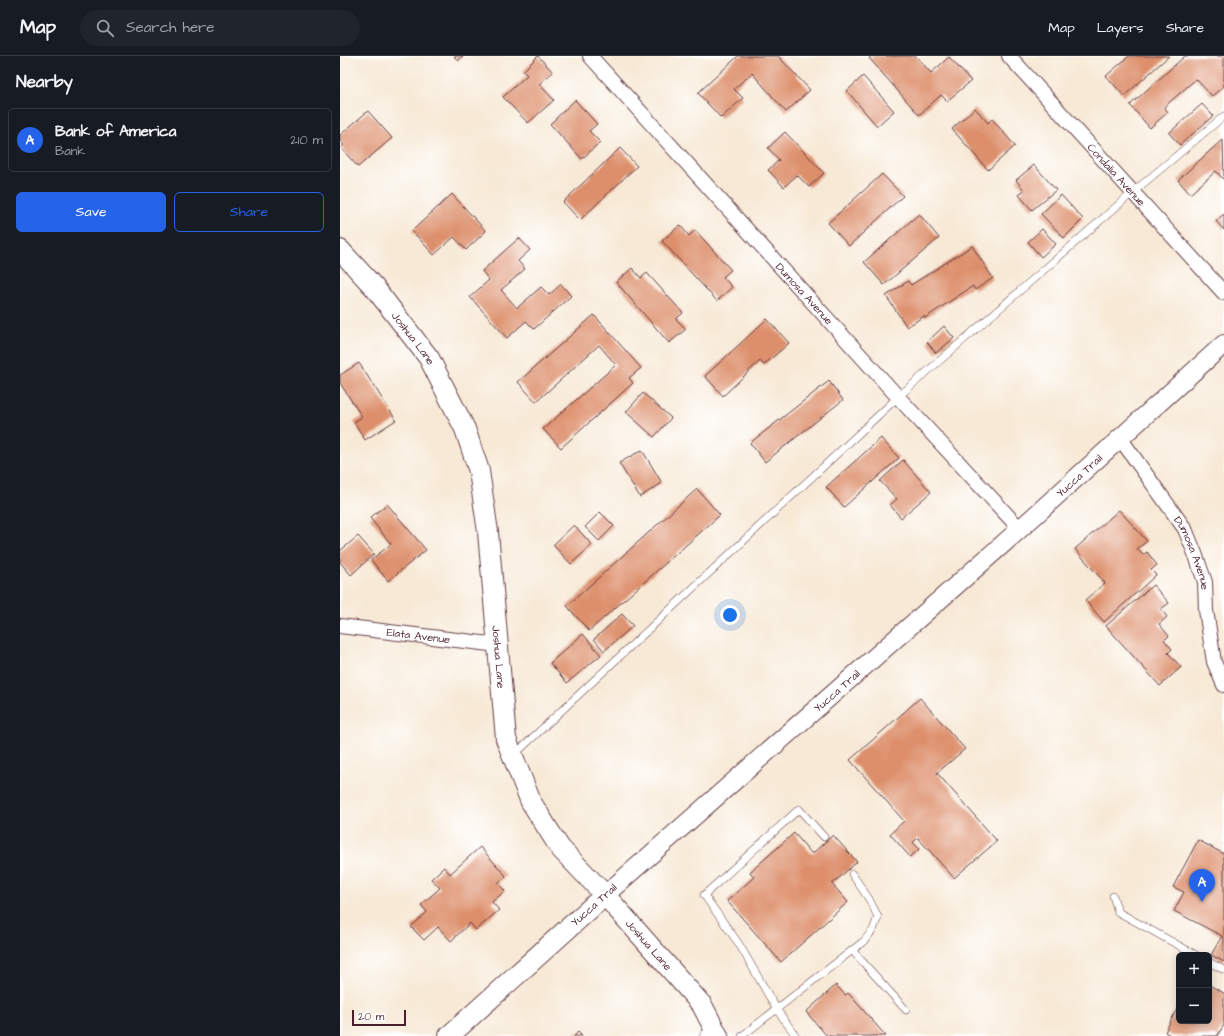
<!DOCTYPE html>
<html lang="en">
<head>
<meta charset="utf-8">
<style>
	:root { --surface:#171b24; --page:#20242c; --text:#f1f3f6; --muted:#9ea1a6; --line:#363941; --accent:#2563eb }
	body { margin:0; font-family:"Architects Daughter",sans-serif; background:var(--page); color:var(--text) }
	.controls { position:absolute; right:12px; bottom:12px; display:grid; overflow:hidden; border-radius:6px; box-shadow:0 2px 10px #0003 }
	.controls button { width:36px; height:36px; display:grid; place-items:center; padding:0; border:0; border-bottom:1px solid var(--line); background:var(--surface); color:var(--text); font:20px sans-serif }
	.scale { position:absolute; left:12px; bottom:10px; width:54px; box-sizing:border-box; padding-left:4px; border:2px solid #4a1f2b; border-top:0; font-size:11px; line-height:14px; white-space:nowrap; color:#4a1f2b; -webkit-text-stroke:3px #fff; paint-order:stroke }
	.you { position:absolute; left:390px; top:559px; width:14px; height:14px; margin:-10px; border:3px solid #fff; border-radius:50%; background:#1a73e8; box-shadow:0 0 0 6px #1a73e833 }
	.badge { display:grid; place-items:center; width:26px; height:26px; border-radius:50%; background:var(--accent); color:#fff; font-size:13px; font-weight:700 }
	.pin { position:absolute; translate:-50% -33px; filter:drop-shadow(0 1px 2px #0008) }
	.pin::after { content:''; position:absolute; top:21px; width:14px; height:12px; background:inherit; clip-path:polygon(0 0,100% 0,50% 100%) }
	.list { margin:0; padding:0; list-style:none }
	h2 { display:flex; justify-content:space-between; align-items:center; height:52px; margin:0; padding:0 16px; font-size:17px }
	h2 small { font-size:13px; font-weight:400; color:var(--muted) }
	.list li { display:grid; grid-template-columns:26px 1fr auto; gap:12px; align-items:center; box-sizing:border-box; height:64px; margin:0 8px 8px; padding:0 8px; border:1px solid var(--line); border-radius:6px }
	.list b { display:block; font-size:15px; white-space:nowrap }
	.list p { margin:0; font-size:13px; white-space:nowrap; color:var(--muted) }
	.list em { font-size:13px; font-style:normal; color:var(--muted) }
	.actions { display:flex; gap:8px; padding:12px 16px }
	.actions a { flex:1; padding:9px 0; border:1px solid var(--accent); border-radius:6px; text-align:center; font-size:14px; color:var(--accent) }
	.actions .main { background:var(--accent); color:#fff }
	.icon { flex:none; width:22px; height:22px; fill:none; stroke:currentColor; stroke-width:2; stroke-linecap:round; stroke-linejoin:round }
	.map { position:relative; flex:none; width:884px; height:980px; overflow:hidden }
	header { display:flex; align-items:center; gap:24px; box-sizing:border-box; height:56px; padding:0 20px; background:var(--surface); border-bottom:1px solid var(--line) }
	header strong { font-size:19px }
	nav { display:flex; gap:22px; margin-inline-start:auto; font-size:14px }
	.search { width:280px; height:36px; background:var(--page); display:flex; align-items:center; gap:10px; box-sizing:border-box; padding:0 14px; border-radius:22px; color:var(--muted); font-size:15px }
	main { display:flex }
	aside { flex:1; background:var(--surface) }
	.map>svg:first-child { display:block }
	.building { fill:#dd8f6c }
	.lines { fill:none; stroke-linecap:round; stroke-linejoin:round }
	.service-casing { stroke:#643d45; stroke-width:8 }
	.minor-casing { stroke:#643d45; stroke-width:16 }
	.tertiary-casing { stroke:#643d45; stroke-width:20 }
	.secondary-casing { stroke:#643d45; stroke-width:22 }
	.service { stroke:#fff; stroke-width:7 }
	.minor { stroke:#fff; stroke-width:14 }
	.tertiary { stroke:#fff; stroke-width:18 }
	.secondary { stroke:#fff; stroke-width:20 }
	.labels { text-anchor:middle; dominant-baseline:central; stroke-width:4; stroke-linejoin:round; paint-order:stroke }
	.street-label { font-size:11px; fill:#4a1f2b; stroke:#fff }
</style>
</head>
<body>
<header>
<strong>Map</strong>
<div class="search"><svg class="icon" aria-label="search" viewBox="0 0 24 24"><circle cx="10" cy="10" r="6"/><path d="M15 15l6 6"/></svg>Search here</div>
<nav><a>Map</a><a>Layers</a><a>Share</a></nav>
</header>
<main>
<aside>
<h2>Nearby<small></small></h2>
<ul class="list">
<li><span class="badge">A</span><div><b>Bank of America</b><p>Bank</p></div><em>210 m</em></li>
</ul>
<div class="actions"><a class="main">Save</a><a>Share</a></div>
</aside>
<div class="map">
<svg width="884" height="980" viewBox="0 0 884 980">
	<rect width="100%" height="100%" fill="#fff"/>
	<filter id="ink" filterUnits="userSpaceOnUse"><feTurbulence type="fractalNoise" baseFrequency=".025" numOctaves="2"/><feDisplacementMap in="SourceGraphic" scale="8" xChannelSelector="R" yChannelSelector="G"/><feConvolveMatrix kernelMatrix="1 2 1 2 8 2 1 2 1" color-interpolation-filters="sRGB"/></filter>
	<filter id="wash" filterUnits="userSpaceOnUse"><feTurbulence type="fractalNoise" baseFrequency=".012" numOctaves="4" result="noise"/><feDisplacementMap in="SourceGraphic" scale="16" xChannelSelector="R" yChannelSelector="G"/><feGaussianBlur stdDeviation="0.9" result="paint"/><feColorMatrix in="noise" values="0 0 0 0 0 0 0 0 0 0 0 0 0 0 0 0 0 1.4 0 .05"/><feComposite in="paint" operator="in"/></filter>
	<g filter="url(#wash)">
		<rect width="100%" height="100%" fill="#f7e9d6"/>
		<g id="blocks">
			<g class="building">
				<polygon points="114,0 123,0 118,5"/>
				<polygon points="198,0 213,16 199,28 214,44 188,67 163,41 187,19 183,15"/>
				<polygon points="398,0 438,0 470,34 446,56 412,17 394,33 403,42 381,62 358,37"/>
				<polygon points="532,0 576,0 591,17 609,1 631,25 607,45 601,39 579,59 529,2"/>
				<polygon points="789,0 829,0 784,40 766,20"/>
				<polygon points="845,0 884,0 884,30 872,40 856,23 824,51 828,56 810,72 790,49"/>
				<polygon points="523,20 554,55 537,70 507,35"/>
				<polygon points="235,44 257,68 249,75 260,86 242,103 210,68"/>
				<polygon points="862,48 873,60 840,89 829,77"/>
				<polygon points="635,52 648,67 652,63 675,90 648,114 612,73"/>
				<polygon points="28,55 52,82 18,111 1,92 4,89 0,85 0,79"/>
				<polygon points="445,76 484,117 469,131 457,119 444,131 428,114 439,104 428,92"/>
				<polygon points="883,83 884,124 876,115 850,138 838,124"/>
				<polygon points="280,92 297,110 240,164 223,146"/>
				<polygon points="694,109 716,134 692,154 679,139 684,134 676,124"/>
				<polygon points="542,118 563,140 509,190 488,167"/>
				<polygon points="112,138 146,175 126,194 114,181 94,199 72,175"/>
				<polygon points="721,139 743,163 724,182 701,158"/>
				<polygon points="579,158 599,182 544,229 524,206"/>
				<polygon points="884,158 884,174 876,165"/>
				<polygon points="340,169 349,180 355,174 391,214 383,221 392,231 377,245 322,185"/>
				<polygon points="702,173 716,188 701,201 688,186"/>
				<polygon points="179,182 190,194 178,205 185,213 161,234 177,252 201,231 209,239 221,228 231,240 194,273 186,265 167,282 130,241 149,224 142,215"/>
				<polygon points="632,190 653,222 635,234 633,230 585,262 584,260 567,271 546,240 568,225 571,229"/>
				<polygon points="292,212 301,222 307,217 343,257 336,263 346,273 329,287 276,226"/>
				<polygon points="254,259 301,312 289,322 293,327 221,392 203,373 276,309 259,289 196,346 178,326"/>
				<polygon points="427,263 449,287 424,309 420,305 383,340 365,320"/>
				<polygon points="604,270 614,282 596,297 587,286"/>
				<polygon points="19,307 56,364 25,384 14,366 22,361 0,327 0,319"/>
				<polygon points="489,325 503,344 425,406 410,387"/>
				<polygon points="303,337 331,362 314,381 286,356"/>
				<polygon points="541,382 559,402 504,451 486,431"/>
				<polygon points="302,394 322,427 300,441 279,407"/>
				<polygon points="563,404 591,436 561,462 550,449 557,443 540,425"/>
				<polygon points="357,433 380,459 249,575 227,550"/>
				<polygon points="47,448 86,494 48,525 31,504 51,488 30,462"/>
				<polygon points="779,454 807,485 797,493 803,499 807,496 817,509 811,514 816,519 764,566 745,544 765,527 735,493"/>
				<polygon points="260,456 274,470 259,485 245,471"/>
				<polygon points="234,469 252,489 231,508 213,489"/>
				<polygon points="18,480 34,498 11,519 0,506 0,495"/>
				<polygon points="813,529 829,547 821,553 827,561 819,568 829,580 824,584 832,593 828,597 841,611 820,630 766,570"/>
				<polygon points="282,558 293,570 264,595 254,583"/>
				<polygon points="243,578 261,599 227,627 210,607"/>
				<polygon points="580,642 625,693 597,717 657,785 614,822 578,782 573,786 579,793 570,801 550,778 564,765 510,704"/>
				<polygon points="454,777 472,798 493,779 517,806 492,828 508,846 441,906 387,845 414,821 410,816"/>
				<polygon points="858,784 884,798 884,906 871,899 882,880 834,855 844,836 833,831"/>
				<polygon points="140,791 166,820 158,827 165,835 152,846 159,854 136,874 130,867 111,885 98,871 84,884 71,871 87,856 81,849 100,832 91,823 104,811 110,818"/>
				<polygon points="496,929 505,939 508,937 546,980 487,980 466,956"/>
				<polygon points="869,929 884,937 884,969 877,980 832,980 825,976 839,949 839,965 869,965"/>
				<polygon points="238,976 242,980 234,980"/>
			</g>
		</g>
	</g>
	<g filter="url(#ink)">
		<use href="#blocks" fill-opacity="0" stroke="#643d45" stroke-width="1"/>
		<g class="lines">
			<g class="service-casing">
				<g id="service">
					<polyline points="175,698 558,341 792,137 884,60"/>
					<polyline points="773,840 778,856 856,899"/>
					<polyline points="512,894 566,954"/>
					<polyline points="869,906 884,914"/>
					<polyline points="363,980 372,971"/>
					<polyline points="402,980 524,885 533,874 538,861 529,843 512,818"/>
					<polyline points="456,980 437,954 399,888 364,839 459,753 484,781"/>
				</g>
			</g>
			<g class="minor-casing">
				<g id="minor">
					<path id="s1" d="M250 0 558 341 680 473"/>
					<path id="s2" d="M669 0 884 237"/>
					<path id="s3" d="M780 382 845 473 856 500 865 526 866 554 874 606 884 629"/>
					<path id="s4" d="M0 570 158 589"/>
				</g>
			</g>
			<g class="tertiary-casing">
				<g id="tertiary">
					<path id="s5" d="M265 839 680 473 884 288"/>
				</g>
			</g>
			<g class="secondary-casing">
				<g id="secondary">
					<path id="s6" d="M0 194 34 231 89 302 125 373 139 415 148 476 166 683 191 746 220 792 265 839 362 949 378 980"/>
					<polyline points="109,980 265,839"/>
				</g>
			</g>
			<use href="#service" class="service"/>
			<use href="#minor" class="minor"/>
			<use href="#tertiary" class="tertiary"/>
			<use href="#secondary" class="secondary"/>
		</g>
	</g>
	<g class="labels">
		<g class="street-label">
			<text stroke="none"><textPath href="#s2" startOffset="160">Condalia Avenue</textPath></text>
			<text stroke="none"><textPath href="#s1" startOffset="320">Dumosa Avenue</textPath></text>
			<text stroke="none"><textPath href="#s6" startOffset="115">Joshua Lane</textPath></text>
			<text stroke="none"><textPath href="#s5" startOffset="633">Yucca Trail</textPath></text>
			<text stroke="none"><textPath href="#s3" startOffset="137">Dumosa Avenue</textPath></text>
			<text stroke="none"><textPath href="#s4" startOffset="79">Elata Avenue</textPath></text>
			<text stroke="none"><textPath href="#s6" startOffset="451">Joshua Lane</textPath></text>
			<text stroke="none"><textPath href="#s5" startOffset="309">Yucca Trail</textPath></text>
			<text transform="translate(254 849) rotate(-42)">Yucca Trail</text>
			<text stroke="none"><textPath href="#s6" startOffset="787">Joshua Lane</textPath></text>
		</g>
	</g>
</svg>
<div class="controls">
<button>+</button>
<button>−</button>
</div>
<div class="scale">20 m</div>
<div class="you"></div>
<div class="pin badge" style="left:862px;top:846px">A</div>
</div>
</main>
</body>
</html>
